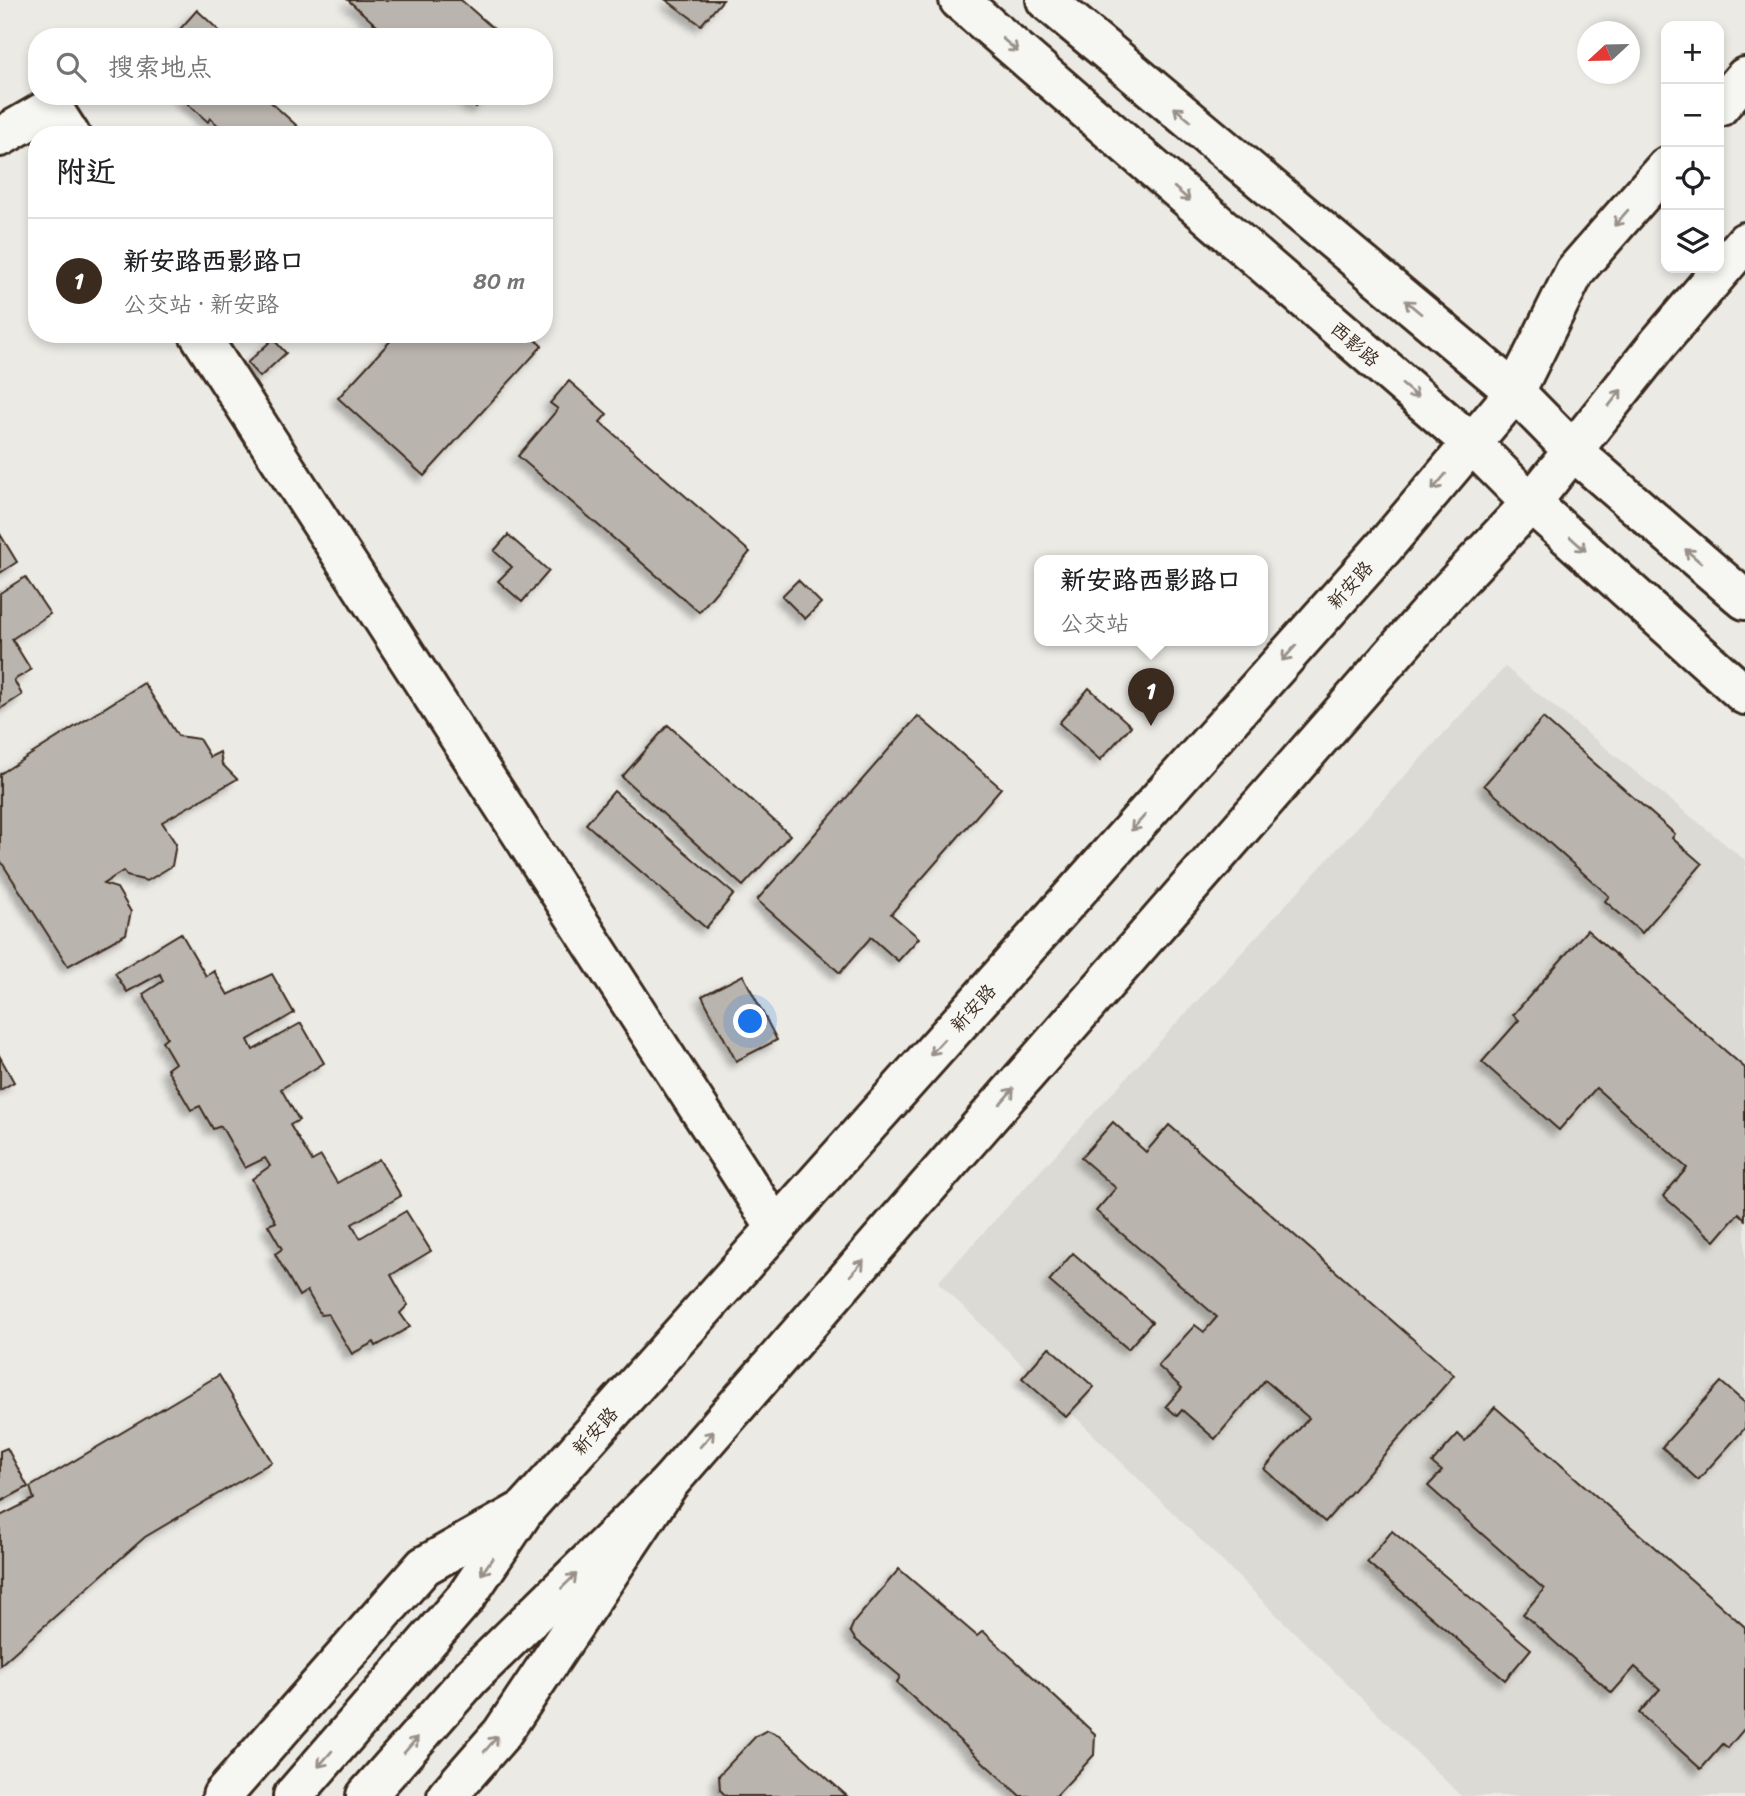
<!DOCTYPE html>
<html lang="zh">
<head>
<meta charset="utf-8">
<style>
	:root { --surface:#fff; --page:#f2f2f2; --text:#202124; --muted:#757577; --line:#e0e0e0; --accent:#3b2a1e }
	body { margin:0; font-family:Sriracha,"LXGW WenKai TC",sans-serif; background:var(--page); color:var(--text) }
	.controls { position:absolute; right:21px; top:21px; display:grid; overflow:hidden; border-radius:14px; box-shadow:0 4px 10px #0003 }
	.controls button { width:63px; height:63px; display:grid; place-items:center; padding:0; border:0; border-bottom:2px solid var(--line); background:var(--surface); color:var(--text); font:35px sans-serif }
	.compass { position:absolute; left:1577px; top:21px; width:63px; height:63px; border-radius:50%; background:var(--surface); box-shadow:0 4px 10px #0003; rotate:248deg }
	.you { position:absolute; left:751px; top:1022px; width:24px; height:24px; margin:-18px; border:5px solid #fff; border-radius:50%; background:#1a73e8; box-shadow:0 0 0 10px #1a73e833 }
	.badge { display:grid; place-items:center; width:46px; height:46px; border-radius:50%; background:var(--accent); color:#fff; font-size:23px; font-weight:700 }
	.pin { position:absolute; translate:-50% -58px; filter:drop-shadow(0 2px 4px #0008) }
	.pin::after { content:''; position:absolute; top:37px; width:24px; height:21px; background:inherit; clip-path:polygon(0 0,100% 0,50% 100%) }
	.popup { position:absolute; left:1034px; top:555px; width:234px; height:91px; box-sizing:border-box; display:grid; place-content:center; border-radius:14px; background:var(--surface); filter:drop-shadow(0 2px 5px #0005); font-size:23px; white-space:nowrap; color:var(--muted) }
	.popup b { font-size:26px; color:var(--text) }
	.popup::after { content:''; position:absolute; left:50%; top:100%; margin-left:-14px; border:14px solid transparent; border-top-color:var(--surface) }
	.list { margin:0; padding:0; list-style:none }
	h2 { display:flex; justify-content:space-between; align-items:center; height:91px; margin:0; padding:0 28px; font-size:30px }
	h2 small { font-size:23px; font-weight:400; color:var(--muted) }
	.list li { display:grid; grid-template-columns:46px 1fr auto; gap:21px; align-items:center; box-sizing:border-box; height:126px; padding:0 28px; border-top:2px solid var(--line) }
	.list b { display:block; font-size:26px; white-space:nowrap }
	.list p { margin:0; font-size:23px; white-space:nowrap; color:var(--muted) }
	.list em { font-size:23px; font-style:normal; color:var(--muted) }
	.icon { flex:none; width:38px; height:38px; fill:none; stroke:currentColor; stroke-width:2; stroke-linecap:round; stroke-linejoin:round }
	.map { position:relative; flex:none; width:1745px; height:1796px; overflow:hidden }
	.search { position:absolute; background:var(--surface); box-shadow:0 4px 10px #0003; left:28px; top:28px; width:525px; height:77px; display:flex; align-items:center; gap:18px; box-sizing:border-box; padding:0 24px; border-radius:28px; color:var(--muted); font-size:26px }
	.panel { position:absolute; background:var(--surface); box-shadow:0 4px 10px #0003; left:28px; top:126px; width:525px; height:217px; border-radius:28px }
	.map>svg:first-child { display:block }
	.built { fill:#dcdad4 }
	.building { fill:#bab4ae; stroke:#3b2a1e; stroke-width:2; filter:url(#shadow) }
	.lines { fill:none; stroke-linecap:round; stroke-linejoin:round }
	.minor-casing { stroke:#3b2a1e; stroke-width:44 }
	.primary-casing { stroke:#3b2a1e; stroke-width:44 }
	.trunk-casing { stroke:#3b2a1e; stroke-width:44 }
	.minor { stroke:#f6f6f2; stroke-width:38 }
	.primary { stroke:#f6f6f2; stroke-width:38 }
	.trunk { stroke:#f6f6f2; stroke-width:38 }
	.oneway { stroke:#989088 }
	.labels { text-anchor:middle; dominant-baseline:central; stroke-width:5; stroke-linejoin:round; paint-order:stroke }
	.street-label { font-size:19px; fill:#3b2a1e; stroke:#f6f6f2 }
</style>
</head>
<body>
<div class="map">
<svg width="1745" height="1796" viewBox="0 0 1745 1796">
	<defs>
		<filter id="shadow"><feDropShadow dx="-6" dy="6" stdDeviation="3.5" flood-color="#0004"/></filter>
	</defs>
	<rect width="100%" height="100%" fill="#ebeae5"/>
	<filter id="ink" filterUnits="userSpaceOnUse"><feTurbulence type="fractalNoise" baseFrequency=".0143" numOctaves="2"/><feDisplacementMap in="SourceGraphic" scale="14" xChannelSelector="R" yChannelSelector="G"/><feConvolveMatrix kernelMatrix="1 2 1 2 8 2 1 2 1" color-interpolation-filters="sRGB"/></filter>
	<g filter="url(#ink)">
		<polygon class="built" points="1505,667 1745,860 1745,1796 1461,1796 938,1282"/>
		<g class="building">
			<polygon points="348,0 461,0 503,37 397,37 391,31 387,35"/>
			<polygon points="666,0 723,0 701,25"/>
			<polygon points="197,10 226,37 173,37"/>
			<polygon points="179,96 264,96 307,135 213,135 220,127 210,118 208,122"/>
			<polygon points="463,96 486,96 476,107"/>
			<polygon points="391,334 529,334 542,346 424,476 338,398 394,337"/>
			<polygon points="273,339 286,353 260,377 247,363"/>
			<polygon points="569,381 607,414 600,422 750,552 699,612 518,456 558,409 550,403"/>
			<polygon points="0,534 17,562 0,573"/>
			<polygon points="508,535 549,571 522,602 498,581 512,567 494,551"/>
			<polygon points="25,577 50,614 12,639 31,670 14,680 22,695 0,709 0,593"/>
			<polygon points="798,580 821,603 805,619 782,596"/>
			<polygon points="144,683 178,736 199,739 210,757 220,752 222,764 237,779 162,822 176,844 172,866 147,881 127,876 123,871 103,884 117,888 131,912 126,934 68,966 0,860 0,774"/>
			<polygon points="1089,688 1131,726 1100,760 1059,723"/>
			<polygon points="918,716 1001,788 891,914 919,938 898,961 871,937 840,973 757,900"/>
			<polygon points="1543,718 1675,834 1672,838 1702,864 1642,933 1605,901 1609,896 1484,785"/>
			<polygon points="668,725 790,835 743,886 622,777"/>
			<polygon points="614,791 734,894 706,928 586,824"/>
			<polygon points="1587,930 1745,1068 1745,1219 1739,1213 1715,1241 1663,1196 1687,1168 1596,1088 1559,1130 1482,1062 1519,1020 1513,1015"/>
			<polygon points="181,933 206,976 214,971 228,995 272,974 294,1013 248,1040 253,1050 301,1023 324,1063 281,1089 299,1120 290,1125 312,1161 321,1156 337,1183 379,1159 401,1196 352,1224 360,1238 406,1211 431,1251 391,1275 408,1305 400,1313 410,1327 376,1346 374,1342 352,1354 328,1314 321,1315 307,1291 299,1296 275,1254 282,1249 268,1225 276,1222 252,1179 270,1166 265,1158 245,1168 221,1126 213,1129 200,1106 191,1110 167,1069 175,1063 162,1041 167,1037 143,994 163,981 160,974 127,992 115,973"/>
			<polygon points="743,975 777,1040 736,1061 702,996"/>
			<polygon points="0,1057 14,1082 0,1090"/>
			<polygon points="1113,1122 1146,1152 1169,1125 1454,1375 1325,1522 1264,1469 1309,1418 1265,1380 1215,1439 1182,1410 1177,1416 1166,1406 1182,1388 1158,1366 1195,1325 1204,1332 1217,1317 1096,1211 1116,1188 1081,1158"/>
			<polygon points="1073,1253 1152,1322 1128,1349 1049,1281"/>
			<polygon points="1049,1347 1094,1387 1066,1417 1022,1378"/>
			<polygon points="219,1375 272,1462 145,1537 0,1665 0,1516 34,1499 30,1487"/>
			<polygon points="1721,1382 1745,1403 1745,1428 1698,1480 1662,1447"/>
			<polygon points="1495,1407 1745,1627 1745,1728 1728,1748 1723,1744 1701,1769 1639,1713 1660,1689 1635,1667 1612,1693 1523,1614 1544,1589 1428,1486 1442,1471 1432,1463 1458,1434 1465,1441"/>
			<polygon points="7,1448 28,1487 0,1502 0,1451"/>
			<polygon points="1392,1531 1531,1649 1505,1680 1367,1562"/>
			<polygon points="899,1569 977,1636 983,1631 1095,1734 1094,1755 1056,1796 1020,1796 897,1683 900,1676 855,1639 850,1631 854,1622"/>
			<polygon points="767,1730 779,1735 847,1796 726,1796 720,1790 719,1775 756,1736"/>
		</g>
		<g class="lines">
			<g class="minor-casing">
				<g id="minor">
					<polyline points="0,137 52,107 70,135"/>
					<polyline points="199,334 776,1228"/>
				</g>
			</g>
			<g class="primary-casing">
				<g id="primary">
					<polyline points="959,0 1471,443 1531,503 1745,695"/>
					<polyline points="1046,0 1515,392 1573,451 1745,600"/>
					<polyline points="1719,107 1745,77"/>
					<polyline points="222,1796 424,1566 525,1509 1385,546 1515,392 1575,271 1666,167"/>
					<polyline points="447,1796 502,1733 669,1483 1442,598 1531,503 1657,345 1745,242"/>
				</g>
			</g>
			<g class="trunk-casing">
				<g id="trunk">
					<polyline points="293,1796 466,1597 525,1509"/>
					<polyline points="366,1796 471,1677 669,1483"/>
				</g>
			</g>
			<use href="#minor" class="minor"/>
			<use href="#primary" class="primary"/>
			<use href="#trunk" class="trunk"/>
		</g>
		<defs><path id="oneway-shaft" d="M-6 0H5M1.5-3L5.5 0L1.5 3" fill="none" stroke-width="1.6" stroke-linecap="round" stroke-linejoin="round" transform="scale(1.75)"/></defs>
		<g class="oneway">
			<use href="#oneway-shaft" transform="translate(1010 45) rotate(41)"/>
			<use href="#oneway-shaft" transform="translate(1182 114) rotate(-140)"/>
			<use href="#oneway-shaft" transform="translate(1182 194) rotate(41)"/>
			<use href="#oneway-shaft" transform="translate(1621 218) rotate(131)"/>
			<use href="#oneway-shaft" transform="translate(1413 307) rotate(-140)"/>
			<use href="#oneway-shaft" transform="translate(1410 391) rotate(40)"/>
			<use href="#oneway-shaft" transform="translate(1615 398) rotate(-52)"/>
			<use href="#oneway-shaft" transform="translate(1439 482) rotate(130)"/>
			<use href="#oneway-shaft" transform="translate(1578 544) rotate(42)"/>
			<use href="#oneway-shaft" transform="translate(1693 556) rotate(-139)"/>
			<use href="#oneway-shaft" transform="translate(1289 653) rotate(132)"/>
			<use href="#oneway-shaft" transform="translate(1138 823) rotate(132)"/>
			<use href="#oneway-shaft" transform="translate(937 1047) rotate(132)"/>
			<use href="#oneway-shaft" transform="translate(1007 1096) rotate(-49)"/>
			<use href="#oneway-shaft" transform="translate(857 1268) rotate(-49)"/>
			<use href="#oneway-shaft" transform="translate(707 1439) rotate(-49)"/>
			<use href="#oneway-shaft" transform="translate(487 1566) rotate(124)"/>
			<use href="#oneway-shaft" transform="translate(569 1581) rotate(-44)"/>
			<use href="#oneway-shaft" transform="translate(491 1744) rotate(-49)"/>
			<use href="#oneway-shaft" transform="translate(411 1745) rotate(-49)"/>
			<use href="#oneway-shaft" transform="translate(325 1759) rotate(131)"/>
		</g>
	</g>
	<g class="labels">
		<g class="street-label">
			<text transform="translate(1355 344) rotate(41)">西影路</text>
			<text transform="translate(1350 585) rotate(-48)">新安路</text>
			<text transform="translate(973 1008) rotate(-48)">新安路</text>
			<text transform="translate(595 1431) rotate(-48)">新安路</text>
		</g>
	</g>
</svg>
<div class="controls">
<button>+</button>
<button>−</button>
<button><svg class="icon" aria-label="locate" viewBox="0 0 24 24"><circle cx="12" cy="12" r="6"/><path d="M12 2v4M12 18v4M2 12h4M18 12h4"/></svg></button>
<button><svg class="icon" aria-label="layers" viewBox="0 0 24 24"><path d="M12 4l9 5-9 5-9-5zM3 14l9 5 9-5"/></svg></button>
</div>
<svg class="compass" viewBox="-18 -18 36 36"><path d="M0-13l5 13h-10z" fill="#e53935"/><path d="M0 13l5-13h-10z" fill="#757577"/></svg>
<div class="you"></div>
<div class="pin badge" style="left:1151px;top:726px">1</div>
<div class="popup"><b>新安路西影路口</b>公交站</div>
<div class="search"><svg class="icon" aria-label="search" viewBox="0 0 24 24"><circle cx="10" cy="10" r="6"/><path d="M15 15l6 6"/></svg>搜索地点</div>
<section class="panel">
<h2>附近<small></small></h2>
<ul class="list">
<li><span class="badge">1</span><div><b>新安路西影路口</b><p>公交站 · 新安路</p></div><em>80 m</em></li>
</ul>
</section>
</div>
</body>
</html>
